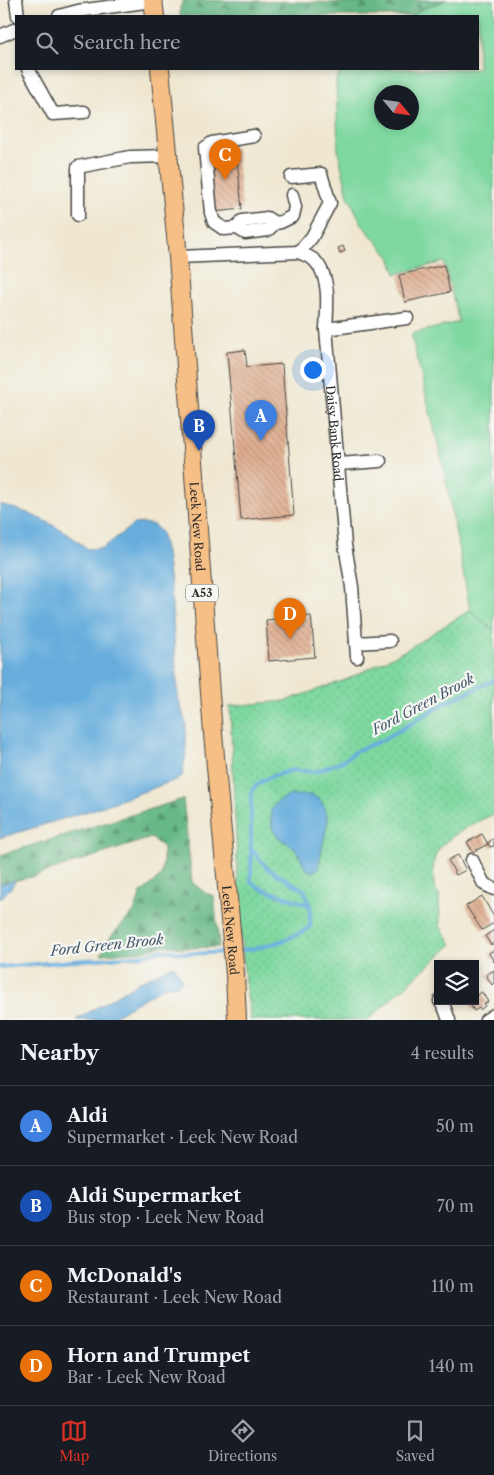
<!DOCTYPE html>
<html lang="en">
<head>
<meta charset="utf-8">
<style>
	:root { --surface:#171b24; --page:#20242c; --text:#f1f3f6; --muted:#9ea1a6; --line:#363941; --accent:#d93025 }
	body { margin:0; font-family:"Libre Caslon Text",serif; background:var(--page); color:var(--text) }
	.controls { position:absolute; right:15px; bottom:15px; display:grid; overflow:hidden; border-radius:0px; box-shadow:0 2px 8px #0003 }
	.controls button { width:45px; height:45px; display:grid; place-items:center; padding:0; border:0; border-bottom:1px solid var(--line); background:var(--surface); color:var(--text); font:25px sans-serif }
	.compass { position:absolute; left:374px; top:85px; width:45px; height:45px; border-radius:50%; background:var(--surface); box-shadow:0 2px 8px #0003; rotate:119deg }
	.you { position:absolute; left:312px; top:369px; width:18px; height:18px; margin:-12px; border:4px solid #fff; border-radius:50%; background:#1a73e8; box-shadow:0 0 0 8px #1a73e833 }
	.badge { display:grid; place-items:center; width:32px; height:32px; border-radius:50%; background:var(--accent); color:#fff; font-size:16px; font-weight:700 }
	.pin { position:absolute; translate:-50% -41px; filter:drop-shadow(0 1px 2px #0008) }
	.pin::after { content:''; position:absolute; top:26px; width:18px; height:15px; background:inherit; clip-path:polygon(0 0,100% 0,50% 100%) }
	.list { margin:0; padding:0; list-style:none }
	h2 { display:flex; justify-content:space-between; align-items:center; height:65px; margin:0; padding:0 20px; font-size:21px }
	h2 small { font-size:16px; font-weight:400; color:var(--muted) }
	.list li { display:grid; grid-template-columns:32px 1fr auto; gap:15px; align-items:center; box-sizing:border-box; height:80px; padding:0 20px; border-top:1px solid var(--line) }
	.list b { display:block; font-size:19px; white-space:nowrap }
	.list p { margin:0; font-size:16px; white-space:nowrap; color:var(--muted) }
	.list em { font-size:16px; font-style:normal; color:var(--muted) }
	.icon { flex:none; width:28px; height:28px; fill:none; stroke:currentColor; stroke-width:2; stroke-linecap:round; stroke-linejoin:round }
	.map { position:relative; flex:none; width:494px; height:1020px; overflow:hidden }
	.search { position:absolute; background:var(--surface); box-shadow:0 2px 8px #0003; left:15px; right:15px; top:15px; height:55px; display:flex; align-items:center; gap:12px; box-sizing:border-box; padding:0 18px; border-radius:0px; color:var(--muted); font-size:19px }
	.sheet { height:385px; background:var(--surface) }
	nav { display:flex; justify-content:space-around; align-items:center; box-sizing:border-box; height:70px; border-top:1px solid var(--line); background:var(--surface); font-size:14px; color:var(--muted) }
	nav a { display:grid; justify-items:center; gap:2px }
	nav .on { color:var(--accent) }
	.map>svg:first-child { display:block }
	.grass { fill:#7ed89f; stroke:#548265; fill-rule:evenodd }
	.forest { fill:url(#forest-firs); stroke:#487258 }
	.park { fill:url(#park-dots); stroke:#548265 }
	.water { fill:#66addd; stroke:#486c84 }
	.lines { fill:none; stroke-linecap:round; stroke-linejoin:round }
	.stream { stroke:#66addd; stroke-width:4 }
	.building { fill:url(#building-back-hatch) }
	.minor-casing { stroke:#484744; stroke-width:15 }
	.highway-casing { stroke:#484744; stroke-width:20 }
	.minor { stroke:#fff; stroke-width:12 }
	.highway { stroke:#f5bf86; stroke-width:18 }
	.labels { text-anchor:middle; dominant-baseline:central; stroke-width:4.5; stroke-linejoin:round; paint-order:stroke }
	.shield { fill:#f6f6f2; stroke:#686867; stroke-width:1 }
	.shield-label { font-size:11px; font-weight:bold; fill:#2b2b2b }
	.street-label { font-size:12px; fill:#2b2b2b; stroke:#f6f6f2 }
	.water-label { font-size:14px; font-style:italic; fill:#405869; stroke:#f6f6f2 }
</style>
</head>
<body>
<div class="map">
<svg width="494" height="1020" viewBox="0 0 494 1020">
	<defs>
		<pattern id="forest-firs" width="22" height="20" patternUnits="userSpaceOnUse" patternTransform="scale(1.25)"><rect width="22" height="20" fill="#66b886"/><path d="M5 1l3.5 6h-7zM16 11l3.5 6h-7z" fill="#54966e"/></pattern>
		<pattern id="park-dots" width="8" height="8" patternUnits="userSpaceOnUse" patternTransform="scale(1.25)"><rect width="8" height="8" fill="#7ed89f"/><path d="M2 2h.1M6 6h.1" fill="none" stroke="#6dba89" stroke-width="1.8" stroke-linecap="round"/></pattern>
		<pattern id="building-back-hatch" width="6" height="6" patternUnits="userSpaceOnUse" patternTransform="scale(1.25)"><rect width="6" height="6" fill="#e0ae90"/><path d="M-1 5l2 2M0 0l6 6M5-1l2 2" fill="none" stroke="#b68e76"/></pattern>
	</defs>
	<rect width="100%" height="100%" fill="#f6f6f2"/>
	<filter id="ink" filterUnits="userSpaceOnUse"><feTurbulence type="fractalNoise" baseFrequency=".02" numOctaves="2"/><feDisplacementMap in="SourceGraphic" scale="10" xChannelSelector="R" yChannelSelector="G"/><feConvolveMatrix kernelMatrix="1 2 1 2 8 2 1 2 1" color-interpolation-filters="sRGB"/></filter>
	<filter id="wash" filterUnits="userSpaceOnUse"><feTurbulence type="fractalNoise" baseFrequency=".0096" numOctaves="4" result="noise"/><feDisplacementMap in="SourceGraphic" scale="20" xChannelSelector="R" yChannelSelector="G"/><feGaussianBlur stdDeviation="1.12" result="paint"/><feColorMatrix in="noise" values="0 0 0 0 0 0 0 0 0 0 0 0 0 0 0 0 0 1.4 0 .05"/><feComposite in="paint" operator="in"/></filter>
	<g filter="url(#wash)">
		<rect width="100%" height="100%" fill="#efe7d0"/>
		<path class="grass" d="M446 0H494V631L470 610 444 469 411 334 459 322 444 262 396 274 390 257 363 226 348 196 338 151 336 81 341 69H478V16H412L418 11ZM382 92H412V122H382Z"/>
		<g class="forest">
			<polygon points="184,0 362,3 373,0 446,0 418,11 412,16 180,16 180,7"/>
			<polygon points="183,799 192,882 205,893 214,896 219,947 183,948 163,945 144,951 101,954 112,935 134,912 141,893 161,876 163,862 163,847 151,838 31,877 0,884 0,855"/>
		</g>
		<path class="park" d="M470 610 494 631V814C478 821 440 839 435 857 432 866 434 878 434 888L439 894 440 926 452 944 368 1020H251L245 982 240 927 230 706 285 701 348 679 406 650Z"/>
		<g class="water">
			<polygon points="0,504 28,513 49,523 65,532 88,549 103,548 134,524 144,523 154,525 161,532 166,553 171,591 178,697 186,724 186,753 182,776 176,780 92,810 0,838"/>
			<polygon points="290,795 312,795 320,800 325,808 328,819 318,869 312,872 306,869 296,849 278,837 272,828 271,810 277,802"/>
			<polygon points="16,880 11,888 0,899 0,884"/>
			<polygon points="174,965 182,979 180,983 176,985 163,987 107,1020 76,1020 139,982"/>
		</g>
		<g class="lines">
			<g class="stream">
				<polyline points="251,848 251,882 262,889 310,905"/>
				<path d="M238 951C262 948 289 941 310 927V905L304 890 267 868 251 848V799L252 790 259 783 270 777 293 770 315 772 343 761 356 751 383 740 445 703 494 680"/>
				<path d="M0 967 146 955C167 946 165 952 184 953 199 954 213 953 228 952"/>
			</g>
		</g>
		<g id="blocks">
			<g class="building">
				<polygon points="236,148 242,209 214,212 208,151"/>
				<polygon points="343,246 345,251 340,253 338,248"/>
				<polygon points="444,265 450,292 405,302 399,275"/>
				<polygon points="245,350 247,367 282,364 294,515 241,520 227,352"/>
				<polygon points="311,616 315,657 269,661 266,620"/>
				<polygon points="482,834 488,844 473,852 467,842"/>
				<polygon points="494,838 494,846 490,847 488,843"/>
				<polygon points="458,855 466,870 456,875 448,860"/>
				<polygon points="482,896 494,917 494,923 482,930 466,906"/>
				<polygon points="494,930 494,943 491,945 485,936"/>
				<polygon points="494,950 494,962 489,953"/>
				<polygon points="494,970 494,983 492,985 486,975"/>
				<polygon points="482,992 488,1002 484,1004 485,1006 480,1010 479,1008 474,1011 468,1001 475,1001 475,996"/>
			</g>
		</g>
	</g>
	<g filter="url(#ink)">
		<use href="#blocks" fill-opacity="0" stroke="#484744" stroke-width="1"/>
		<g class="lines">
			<g class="minor-casing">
				<g id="minor">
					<polyline points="16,0 18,16"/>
					<polyline points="59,16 78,11 153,1"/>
					<polyline points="0,36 16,29"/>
					<polyline points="28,69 53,114 84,112"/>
					<polyline points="254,136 212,143 205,148 211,213 214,222 224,229 237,228 245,233 268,230 275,223 281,222 293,216 295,207 292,195"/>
					<polyline points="291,177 321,174 330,203 312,237 299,252"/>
					<polyline points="78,215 78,167 130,157 169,156"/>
					<polyline points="237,228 242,221 267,218 275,223"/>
					<path id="s1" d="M178 257 299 252C304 255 312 257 316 262 331 279 327 308 326 329L345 545 352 587 357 657"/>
					<polyline points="326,329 407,318"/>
					<polyline points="339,464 380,461"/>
					<polyline points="356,643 390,641"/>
					<polyline points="472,860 484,884 494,889"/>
					<polyline points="440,1001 445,1009 449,1020"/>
					<polyline points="486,1020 494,1015"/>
				</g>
			</g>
			<g class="highway-casing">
				<g id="highway">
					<polyline points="153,0 155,16"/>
					<path id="s2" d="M160 69 178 257 213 734 235 974 237 1020"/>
				</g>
			</g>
			<use href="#minor" class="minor"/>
			<use href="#highway" class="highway"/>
		</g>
	</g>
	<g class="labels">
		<rect class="shield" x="186" y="584.5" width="32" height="17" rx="4"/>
		<g class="shield-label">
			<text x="202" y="593">A53</text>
		</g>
		<g class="street-label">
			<text stroke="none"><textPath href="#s1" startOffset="315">Daisy Bank Road</textPath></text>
			<text stroke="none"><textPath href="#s2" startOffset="459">Leek New Road</textPath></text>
			<text stroke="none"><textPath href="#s2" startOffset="864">Leek New Road</textPath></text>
		</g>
		<g class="water-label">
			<text transform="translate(423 704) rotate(-28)">Ford Green Brook</text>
			<text transform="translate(107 945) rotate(-6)">Ford Green Brook</text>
		</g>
	</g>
</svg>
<div class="controls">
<button><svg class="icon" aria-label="layers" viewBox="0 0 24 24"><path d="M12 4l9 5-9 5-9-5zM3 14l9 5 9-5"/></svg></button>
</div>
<svg class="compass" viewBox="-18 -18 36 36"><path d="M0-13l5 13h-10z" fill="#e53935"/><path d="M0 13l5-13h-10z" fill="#9ea1a6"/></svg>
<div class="you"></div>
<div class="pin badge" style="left:261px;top:441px;background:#3f7fe0">A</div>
<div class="pin badge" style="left:199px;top:451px;background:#1a4fb4">B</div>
<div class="pin badge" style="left:225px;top:180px;background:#e8710a">C</div>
<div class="pin badge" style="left:290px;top:639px;background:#e8710a">D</div>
<div class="search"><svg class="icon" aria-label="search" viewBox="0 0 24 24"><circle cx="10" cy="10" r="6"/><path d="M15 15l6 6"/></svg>Search here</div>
</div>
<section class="sheet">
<h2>Nearby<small>4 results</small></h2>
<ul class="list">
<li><span class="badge" style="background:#3f7fe0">A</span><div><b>Aldi</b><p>Supermarket · Leek New Road</p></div><em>50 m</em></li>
<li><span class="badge" style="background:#1a4fb4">B</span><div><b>Aldi Supermarket</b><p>Bus stop · Leek New Road</p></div><em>70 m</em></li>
<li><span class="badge" style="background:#e8710a">C</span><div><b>McDonald's</b><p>Restaurant · Leek New Road</p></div><em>110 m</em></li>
<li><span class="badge" style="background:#e8710a">D</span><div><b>Horn and Trumpet</b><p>Bar · Leek New Road</p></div><em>140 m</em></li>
</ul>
</section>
<nav>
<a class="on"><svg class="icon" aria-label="map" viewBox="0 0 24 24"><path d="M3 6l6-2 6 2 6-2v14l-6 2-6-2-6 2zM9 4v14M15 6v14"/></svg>Map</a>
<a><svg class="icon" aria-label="directions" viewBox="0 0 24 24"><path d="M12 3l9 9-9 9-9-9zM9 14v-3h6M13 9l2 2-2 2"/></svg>Directions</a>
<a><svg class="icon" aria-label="saved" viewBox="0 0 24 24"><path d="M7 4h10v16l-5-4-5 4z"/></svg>Saved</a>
</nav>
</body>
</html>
